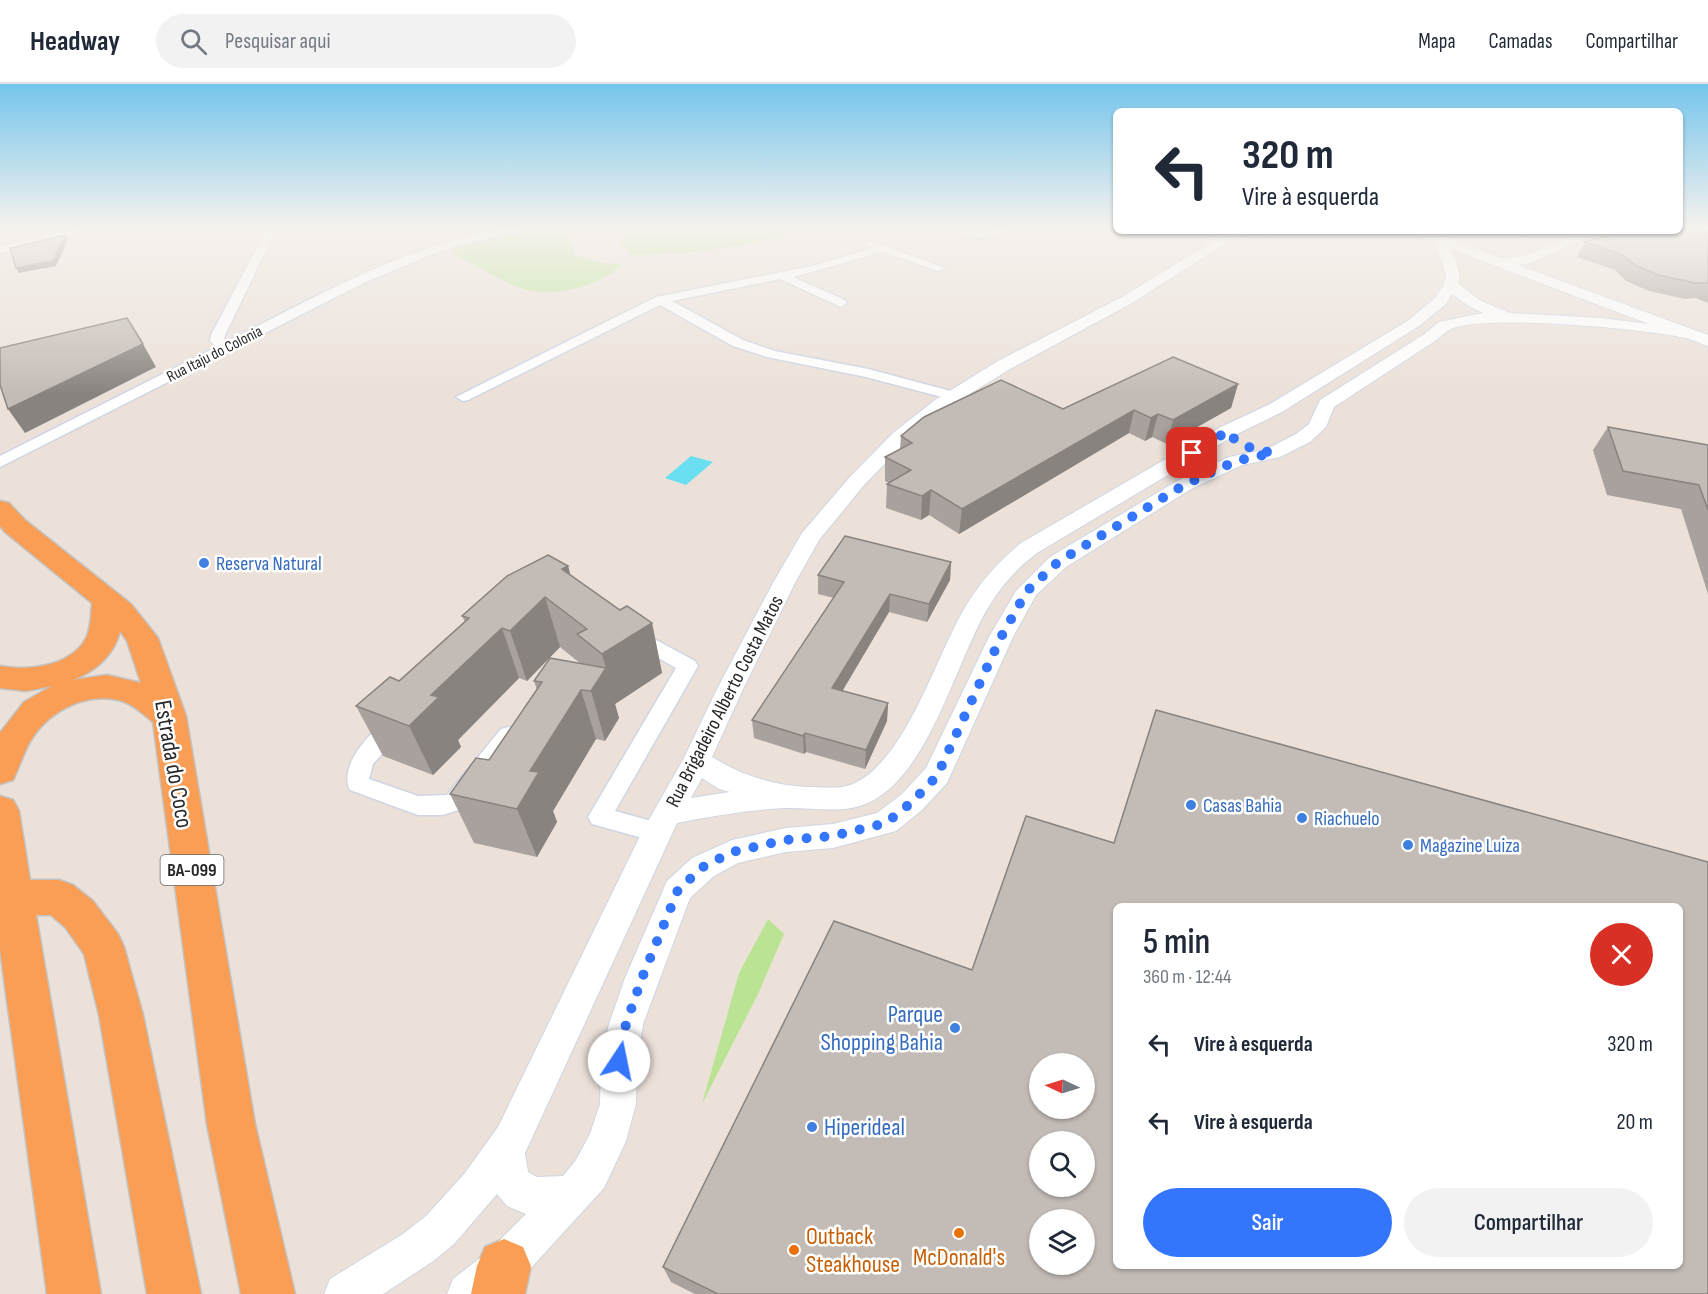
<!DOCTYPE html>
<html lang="pt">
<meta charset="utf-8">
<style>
body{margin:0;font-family:"Sofia Sans Condensed",sans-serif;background:#f2f2f3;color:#1f2937;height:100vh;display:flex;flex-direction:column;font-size:22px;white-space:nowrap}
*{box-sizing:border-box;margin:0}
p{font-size:20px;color:#747a83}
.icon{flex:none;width:33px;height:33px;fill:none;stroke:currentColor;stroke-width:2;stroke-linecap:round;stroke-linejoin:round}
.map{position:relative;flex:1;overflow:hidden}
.sheet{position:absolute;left:1113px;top:819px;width:570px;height:366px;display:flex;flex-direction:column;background:#fff;border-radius:9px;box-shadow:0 2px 4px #0004}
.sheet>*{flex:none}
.top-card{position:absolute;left:1113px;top:24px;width:570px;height:126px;border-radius:9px;box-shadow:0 2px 4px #0004;background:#fff;color:#1f2937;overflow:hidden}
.needle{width:39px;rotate:274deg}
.buttons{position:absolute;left:1029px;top:969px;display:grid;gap:12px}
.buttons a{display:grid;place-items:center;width:66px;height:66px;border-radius:50%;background:#fff;box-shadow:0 2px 4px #0004;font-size:30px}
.pin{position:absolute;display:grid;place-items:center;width:51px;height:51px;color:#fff;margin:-26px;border-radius:12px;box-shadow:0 3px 9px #0006}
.me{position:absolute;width:66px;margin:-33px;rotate:11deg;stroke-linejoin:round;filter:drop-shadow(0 0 4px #0008)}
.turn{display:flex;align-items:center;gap:21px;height:126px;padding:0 30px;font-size:27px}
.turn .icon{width:78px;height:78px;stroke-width:2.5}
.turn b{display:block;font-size:42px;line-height:51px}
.round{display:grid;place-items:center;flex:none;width:63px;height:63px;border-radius:32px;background:#f2f2f3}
.headline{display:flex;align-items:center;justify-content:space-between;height:102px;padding:0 30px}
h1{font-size:36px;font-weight:600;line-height:45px}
.primary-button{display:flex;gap:12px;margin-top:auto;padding:12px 30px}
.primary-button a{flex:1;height:69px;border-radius:36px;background:#3475fe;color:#fff;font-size:24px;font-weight:600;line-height:69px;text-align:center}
.primary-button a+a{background:#f2f2f3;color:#1f2937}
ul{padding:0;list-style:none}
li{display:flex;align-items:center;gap:18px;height:78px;padding:0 30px}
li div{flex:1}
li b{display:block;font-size:22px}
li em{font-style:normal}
header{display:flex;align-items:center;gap:36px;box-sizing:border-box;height:84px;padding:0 30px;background:#fff;border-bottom:2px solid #e0e1e3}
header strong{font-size:28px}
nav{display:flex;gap:33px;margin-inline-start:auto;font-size:21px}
.search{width:420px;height:54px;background:#f2f2f3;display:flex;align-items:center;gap:15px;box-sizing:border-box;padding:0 21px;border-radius:33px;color:#747a83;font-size:22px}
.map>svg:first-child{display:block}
.green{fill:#bae494}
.water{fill:#69dff1}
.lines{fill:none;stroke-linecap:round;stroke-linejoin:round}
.minor-casing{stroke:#cfd5e2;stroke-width:3}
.tertiary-casing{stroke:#cfd5e2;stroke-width:2}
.trunk-casing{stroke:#c3c3c3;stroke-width:3}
.minor{fill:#fff;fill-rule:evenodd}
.tertiary{fill:#fff;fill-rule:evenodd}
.trunk{fill:#f99e54;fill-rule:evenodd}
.wall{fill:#a8a19d}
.shaded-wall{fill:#88837f}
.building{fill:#c3bbb6;stroke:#88837f;stroke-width:1.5;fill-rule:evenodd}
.route{stroke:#3475fe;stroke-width:10;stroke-dasharray:0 18}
.shop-dot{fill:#3f7fe0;stroke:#fff;stroke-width:2}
.food-dot{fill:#e8710a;stroke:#fff;stroke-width:2}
.labels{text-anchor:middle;stroke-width:5;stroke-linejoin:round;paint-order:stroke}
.far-street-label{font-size:16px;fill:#282828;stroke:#fff}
.shield{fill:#fff;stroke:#686868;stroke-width:1.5}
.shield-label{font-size:18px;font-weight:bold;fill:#282828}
.shop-label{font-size:20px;fill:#366cbe;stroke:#fff;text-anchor:start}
.street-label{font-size:20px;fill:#282828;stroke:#fff}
.near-street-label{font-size:24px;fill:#282828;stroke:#fff}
.near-shop-label{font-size:24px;fill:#366cbe;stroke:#fff;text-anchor:end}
.near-food-label{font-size:24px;fill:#c56008;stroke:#fff;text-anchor:start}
</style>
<header>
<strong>Headway</strong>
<div class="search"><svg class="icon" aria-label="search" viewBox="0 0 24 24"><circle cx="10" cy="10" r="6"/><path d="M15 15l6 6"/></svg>Pesquisar aqui</div>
<nav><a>Mapa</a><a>Camadas</a><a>Compartilhar</a></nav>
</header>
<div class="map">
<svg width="1708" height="1210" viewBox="0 0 1708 1210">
<rect width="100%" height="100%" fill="#ebe1d9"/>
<path class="green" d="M628 142H813L811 145C752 162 692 171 631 171L621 159 623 146Z
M564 143 575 171 601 179 622 180C601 202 561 211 532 207 511 204 472 179 452 169 470 151 537 147 564 143Z
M768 835 784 850 758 910 702 1020 739 889Z"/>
<path class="water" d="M691 372 713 378 686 401 665 394Z"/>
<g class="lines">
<defs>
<path id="minor" d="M86 142H102L0 169V163Z
M268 142H278L225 251 224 256 226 258C306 218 386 172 473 151 495 145 517 140 540 142L535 145 467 159 433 170 366 198 0 383V372L216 263 210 257 211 251Z
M948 142C961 141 972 150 982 148 994 147 1003 141 1016 142 997 157 966 159 948 142Z
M871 157 945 184 939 187 935 186 883 168 793 193 845 216 847 219 841 223 780 195 672 217 743 256 775 267 868 285 958 309 960 312 958 315 953 316 866 293 767 273 733 262 660 221 468 316 463 317 456 313 656 213 812 182 873 164 866 160Z
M632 543 695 577 698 582 615 727 666 741 669 748 666 755 657 758 592 740 588 733 676 584 625 555 622 550 625 545Z
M397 633 405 635 408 641 373 680 369 695 418 712 447 711 501 645 509 643 517 645 520 651 463 725 455 727 443 731H418L350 706C337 682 374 640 397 633Z"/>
<path id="tertiary" d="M1230 147H1245L1132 219 1010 285 947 324 907 357 864 401 819 456 795 499 743 605 712 673C741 691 772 701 806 703 821 703 842 706 855 699 908 673 937 568 967 520 982 496 999 477 1021 459L1221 343 1270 320 1409 236 1435 214 1444 200 1446 190 1435 159 1410 147H1428L1501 174 1524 172 1584 147H1601L1531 179 1518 181 1708 251V262C1701 260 1694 256 1686 254 1649 245 1478 229 1449 246 1444 249 1439 254 1435 257L1334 323 1326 343 1310 358 1280 373 1242 381 1191 405 1066 483 1036 511 1013 553 947 699 922 726 896 747 833 764 786 768 738 779 714 792 690 814 643 940 637 977 636 1020 626 1057 604 1104 519 1197 502 1210H447L453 1195 489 1167 526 1130 507 1122 497 1110 454 1160 432 1178 383 1210H324L330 1195 403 1150 426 1132 465 1089 498 1043 642 748 684 674 717 605 773 499 802 449 850 393 893 349 935 316 998 277 1122 213ZM1451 165 1649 240 1601 234 1510 229 1479 216 1458 199 1460 190ZM1452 210 1469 222 1483 229 1439 238 1423 251 1320 316 1309 340 1296 350 1267 365 1229 373 1177 397 1050 473 1016 507 989 553 926 684 902 710 877 729 833 740 786 744 732 756 692 774 667 797 625 894 609 940 601 977 600 1020 590 1050 576 1076 563 1092 537 1093 528 1088 525 1069 677 739C712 732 749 726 785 724 813 723 844 731 870 718 930 689 956 576 989 522 1002 501 1017 484 1037 469L1235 351 1282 328 1419 242 1446 220ZM702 694 719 705 730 708 691 714Z"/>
<path id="trunk" d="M0 417 9 419 25 436 131 520 158 554 186 632 255 1040 295 1210H241L207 1040 153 638C143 630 134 621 122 617 88 607 51 626 33 653 24 666 20 682 13 696L0 700V649L24 618 52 602 26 607 0 604V582C27 587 69 583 85 556 91 546 91 531 92 519L5 448 0 442ZM120 547 127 557 141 599 107 591 73 596C96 587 114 571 120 547Z
M0 712 13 716 19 727 30 796H59L73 801 93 817 118 850 124 863 143 931 201 1210H147L99 931 84 870 65 843 51 831H36L101 1210H47L0 865Z
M504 1155 523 1163 531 1182 525 1210H471L477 1182 485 1163Z"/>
</defs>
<use href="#minor" class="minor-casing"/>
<use href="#tertiary" class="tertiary-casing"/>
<use href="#trunk" class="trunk-casing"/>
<use href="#minor" class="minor"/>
<use href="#tertiary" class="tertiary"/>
<use href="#trunk" class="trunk"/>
</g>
<path class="wall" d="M1708 142V219L1696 214 1685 215 1649 207 1626 197 1615 186 1577 173 1585 158Z
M1238 300 1231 324 1167 360 1152 353 1145 357 1129 349 959 450 929 431 921 436 886 424 887 400 889 399 885 397V373L900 365 901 352 1063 325Z
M1608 343 1708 361V510L1681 425 1607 411 1593 366Z
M951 478 950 496 927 538 889 528 842 607 888 619 887 637 865 685 806 668 804 670 754 654 752 636 834 514 818 510V491Z
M568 482 570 491 620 526 652 539 662 589 615 620 619 634 605 657 596 655 553 727 557 738 537 773 474 759 450 710 489 676 537 606 534 597 581 580 560 563 527 597 519 594 458 656 461 663 433 691 383 672 356 622 399 597 465 538 462 532Z
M1114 759 1708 1210H695L671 1198 663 1183 972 886Z"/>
<path class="shaded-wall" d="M65 151 68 156 56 182 19 189 16 184Z
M143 260 156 283 25 349 8 325Z
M1238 300 1231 324 1167 360 1173 336Z
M1134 326 1129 349 959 450 962 425Z
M1158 330 1152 353 1145 357 1151 334Z
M931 406 929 431 921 436 922 412Z
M951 478 950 496 927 538 929 520Z
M568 482 581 531 562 485Z
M890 510 889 528 833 623 832 604Z
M545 513 560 563 527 597 510 547Z
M652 539 662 589 615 620 619 634 605 657 591 607 606 584 602 570Z
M502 544 519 594 458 656 461 663 433 691 409 642 431 611Z
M581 606 596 655 553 727 557 738 537 773 517 725 530 687Z
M888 619 887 637 865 685 866 666Z
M805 649 806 668 804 670 803 652Z"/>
<path class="building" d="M1680 142H1708V199H1695L1658 191 1635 181 1623 171 1585 158 1622 147H1680Z
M65 151 53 177 16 184 10 164Z
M127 234 143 260 8 325 0 301V264Z
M1173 273 1238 300 1173 336 1158 330 1151 334 1134 326 962 425 931 406 922 412 887 400 911 386 885 373 912 359 901 352 924 333 1001 296 1063 325Z
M1608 343 1708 361V426L1699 401 1623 387Z
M845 452 951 478 929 520 890 510 832 604 888 619 866 666 805 649 803 652 752 636 844 498 818 491Z
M548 471 568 482 562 485 620 526 627 522 652 539 602 570 577 550 587 545 545 513 510 547 502 544 431 611 439 613 409 642 356 622 390 593 399 597 469 534 462 532 507 492Z
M550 574 606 584 591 607 581 606 530 687 539 688 517 725 450 710 476 674 489 676 542 598 534 597Z
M1156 626 1708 778V1210H718L663 1183 834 837 972 886 1026 732 1114 759ZM1116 822H1680V1182H1116ZM1040 980H1084V1024H1040ZM1040 1058H1084V1102H1040ZM1040 1136H1084V1180H1040Z"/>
<linearGradient id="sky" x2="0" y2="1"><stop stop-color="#75c5ec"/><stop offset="0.46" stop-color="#f6f2ee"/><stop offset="1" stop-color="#f6f2ee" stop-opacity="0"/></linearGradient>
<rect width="1708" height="311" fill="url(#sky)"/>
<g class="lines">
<path class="route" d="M619 977 626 940 642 894 678 806 703 783 732 768 786 756 833 752 886 739 912 718 937 692 1001 553 1027 507 1058 478 1184 401 1236 377 1273 369C1257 366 1236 362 1228 347L1192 369"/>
</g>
<g class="shop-dot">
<circle cx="204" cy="479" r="6"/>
<circle cx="1191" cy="721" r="6"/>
<circle cx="1302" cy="734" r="6"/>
<circle cx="1408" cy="761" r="6"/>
<circle cx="955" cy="944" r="6"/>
<circle cx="812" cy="1043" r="6"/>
</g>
<g class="food-dot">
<circle cx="959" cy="1149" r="6"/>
<circle cx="794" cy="1166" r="6"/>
</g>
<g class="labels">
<g class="far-street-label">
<text transform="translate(214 269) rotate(-27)" y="6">Rua Itaju do Colonia</text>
</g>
<rect class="shield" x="160.5" y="771" width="63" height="30" rx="4.5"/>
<g class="shield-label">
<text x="192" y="792">BA-099</text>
</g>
<g class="shop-label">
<text x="216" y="486">Reserva Natural</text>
<text x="1203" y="728">Casas Bahia</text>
<text x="1314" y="741">Riachuelo</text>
<text x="1420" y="768">Magazine Luiza</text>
</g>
<g class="street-label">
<text transform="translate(724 617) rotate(-63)" y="7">Rua Brigadeiro Alberto Costa Matos</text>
</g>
<g class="near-street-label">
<text transform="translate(174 680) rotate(80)" y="8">Estrada do Coco</text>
</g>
<g class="near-shop-label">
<text x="943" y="938">Parque<tspan x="943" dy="28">Shopping Bahia</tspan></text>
<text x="824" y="1051" text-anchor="start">Hiperideal</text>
</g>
<g class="near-food-label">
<text x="806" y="1160">Outback<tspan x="806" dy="28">Steakhouse</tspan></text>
<text x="959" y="1181" text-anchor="middle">McDonald's</text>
</g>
</g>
</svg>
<div class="buttons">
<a><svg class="needle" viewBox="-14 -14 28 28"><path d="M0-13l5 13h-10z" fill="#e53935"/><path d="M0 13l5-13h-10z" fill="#747a83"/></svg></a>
<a><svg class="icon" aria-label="search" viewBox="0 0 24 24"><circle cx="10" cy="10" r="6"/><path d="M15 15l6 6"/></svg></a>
<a><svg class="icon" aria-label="layers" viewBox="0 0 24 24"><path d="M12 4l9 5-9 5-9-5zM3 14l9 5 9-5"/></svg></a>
</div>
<div class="pin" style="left:1192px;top:369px;background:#d93025"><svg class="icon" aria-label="arrive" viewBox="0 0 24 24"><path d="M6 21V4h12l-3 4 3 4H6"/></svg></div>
<svg class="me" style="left:619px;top:977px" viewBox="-20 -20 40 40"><circle r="19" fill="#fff"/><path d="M0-13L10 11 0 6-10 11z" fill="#3475fe"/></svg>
<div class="top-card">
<div class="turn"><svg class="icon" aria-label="left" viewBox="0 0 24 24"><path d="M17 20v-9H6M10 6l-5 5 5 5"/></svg><div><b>320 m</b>Vire à esquerda</div></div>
</div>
<section class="sheet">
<div class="headline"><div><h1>5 min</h1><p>360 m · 12:44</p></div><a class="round" style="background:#d93025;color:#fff"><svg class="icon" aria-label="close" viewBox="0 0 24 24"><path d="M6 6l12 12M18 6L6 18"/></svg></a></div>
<ul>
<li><svg class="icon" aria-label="left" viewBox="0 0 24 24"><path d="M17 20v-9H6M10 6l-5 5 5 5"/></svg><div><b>Vire à esquerda</b></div><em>320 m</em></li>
<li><svg class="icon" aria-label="left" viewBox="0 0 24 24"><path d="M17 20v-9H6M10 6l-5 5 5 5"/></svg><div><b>Vire à esquerda</b></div><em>20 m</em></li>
</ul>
<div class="primary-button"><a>Sair</a><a>Compartilhar</a></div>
</section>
</div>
